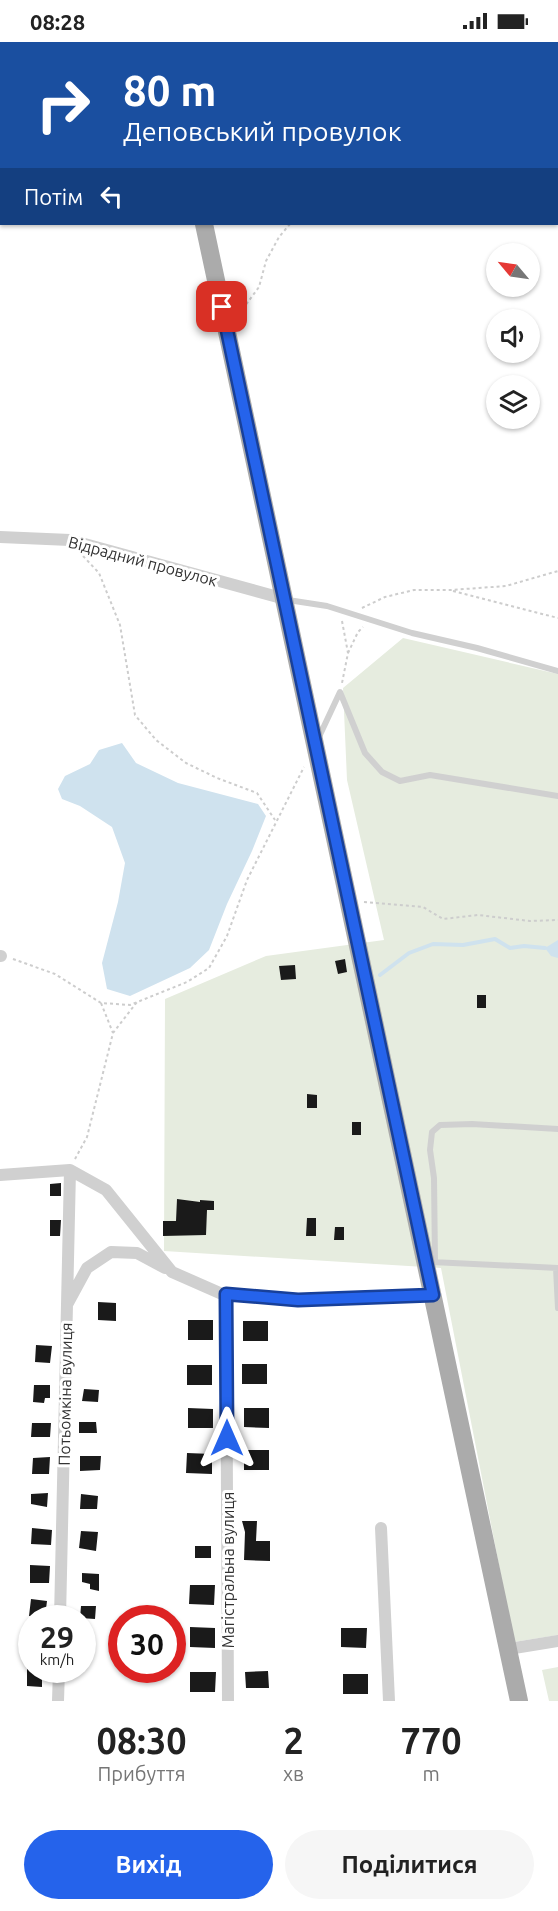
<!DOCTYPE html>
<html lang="uk">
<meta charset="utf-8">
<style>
body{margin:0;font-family:Ubuntu,sans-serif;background:#f6f6f6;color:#222;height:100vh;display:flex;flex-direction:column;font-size:22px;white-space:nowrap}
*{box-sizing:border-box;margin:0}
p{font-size:20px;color:#767676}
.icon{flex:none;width:33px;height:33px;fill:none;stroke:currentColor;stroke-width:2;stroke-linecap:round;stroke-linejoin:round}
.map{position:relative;height:1659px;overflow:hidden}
.panel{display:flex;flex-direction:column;background:#fff;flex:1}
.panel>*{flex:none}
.hud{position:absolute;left:0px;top:0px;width:558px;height:183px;box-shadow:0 2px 4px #0004;background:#1a4fa0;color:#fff;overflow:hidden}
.needle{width:39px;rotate:299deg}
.tools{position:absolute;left:486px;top:201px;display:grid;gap:12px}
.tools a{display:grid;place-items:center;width:54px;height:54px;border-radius:50%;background:#fff;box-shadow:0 2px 4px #0004;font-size:30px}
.speed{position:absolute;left:18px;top:1563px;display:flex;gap:12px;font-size:30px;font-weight:700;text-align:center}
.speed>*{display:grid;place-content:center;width:78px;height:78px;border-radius:50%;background:#fff;box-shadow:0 2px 4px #0004;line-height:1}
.speed small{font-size:15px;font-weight:400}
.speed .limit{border:9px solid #d22;background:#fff;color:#111}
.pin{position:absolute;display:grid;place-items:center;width:51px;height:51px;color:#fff;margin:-26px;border-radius:12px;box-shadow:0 3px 9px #0006}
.me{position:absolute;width:66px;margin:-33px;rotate:0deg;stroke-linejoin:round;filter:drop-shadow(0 0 4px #0008)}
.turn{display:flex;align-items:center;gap:21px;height:126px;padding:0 24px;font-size:27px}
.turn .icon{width:78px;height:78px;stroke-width:2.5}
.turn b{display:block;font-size:42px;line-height:51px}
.then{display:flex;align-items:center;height:57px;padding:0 24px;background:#0003;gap:12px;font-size:22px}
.eta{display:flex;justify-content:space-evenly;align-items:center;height:102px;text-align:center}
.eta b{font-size:36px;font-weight:700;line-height:42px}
.button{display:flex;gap:12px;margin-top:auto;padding:12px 24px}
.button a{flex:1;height:69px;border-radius:36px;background:#2563eb;color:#fff;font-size:24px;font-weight:700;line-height:69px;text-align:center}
.button a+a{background:#f6f6f6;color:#222}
.status{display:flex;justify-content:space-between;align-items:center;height:42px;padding:0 30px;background:#fff;direction:ltr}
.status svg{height:16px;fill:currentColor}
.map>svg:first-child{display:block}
.green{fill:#e6ecdf}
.water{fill:#cfe2ee}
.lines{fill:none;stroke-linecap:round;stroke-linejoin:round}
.stream{stroke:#cfe2ee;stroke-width:4}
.building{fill:#1a1a1a}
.path{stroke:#cdcdcd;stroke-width:2;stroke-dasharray:3 3;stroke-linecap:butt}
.service{stroke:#d0d0d0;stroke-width:6}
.minor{stroke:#d0d0d0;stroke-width:12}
.primary{stroke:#ababab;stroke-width:18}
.route-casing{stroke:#184099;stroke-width:15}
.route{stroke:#2563eb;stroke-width:10}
.labels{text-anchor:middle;stroke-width:6;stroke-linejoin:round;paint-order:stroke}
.street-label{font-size:16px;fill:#333;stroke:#fff}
</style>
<div class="status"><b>08:28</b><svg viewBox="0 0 49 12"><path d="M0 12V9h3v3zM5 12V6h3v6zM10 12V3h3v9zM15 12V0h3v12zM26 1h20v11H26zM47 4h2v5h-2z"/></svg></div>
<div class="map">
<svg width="558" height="1659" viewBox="0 0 558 1659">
<rect width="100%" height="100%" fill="#fff"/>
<path class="green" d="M187 0H310L187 2Z
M377 0H558V58L556 2Z
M403 596 558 632V1593L514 1600 441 1226 164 1209 165 957 266 914 384 898 347 738 343 646Z
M558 1625V1659H549L542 1628Z"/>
<path class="water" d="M122 701 136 721 178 741 258 762 266 774 252 809 227 862 209 908 190 926 130 954 107 947 102 921 118 860 125 821 112 785 80 764 62 757 58 747 65 734 90 722 99 708Z
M558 898V916L551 914 545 906Z"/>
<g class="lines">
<path class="stream" d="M380 933 409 911 433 902 463 903 495 897 510 906 524 904 545 906"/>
</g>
<path class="building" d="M345 917 347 930 338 932 335 919Z
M295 923 296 937 281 938 279 924Z
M477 953H486V966H477Z
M307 1052 317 1053V1066H307Z
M352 1080H361V1093H352Z
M61 1141V1154H50V1142Z
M177 1157 200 1160V1158L214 1159V1168H207L206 1193 163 1194V1179H176Z
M307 1176H316V1194H306Z
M50 1178H61L60 1194H50Z
M335 1185H344V1198H334Z
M98 1260 116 1261V1279L98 1278Z
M188 1278H213V1298H188Z
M243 1279H268V1299H243Z
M36 1303 52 1304 50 1321 35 1320Z
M242 1322H267V1342H242Z
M187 1323H212V1343H187Z
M34 1343H50V1356H45L44 1361 33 1360Z
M84 1347 99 1348 98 1360 82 1359Z
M188 1366 213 1367V1386H188Z
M244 1366H269V1386L244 1385Z
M79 1380H96L97 1391H79Z
M32 1381H51L50 1395H31Z
M244 1408H269V1428H244Z
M187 1411 212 1412V1432L186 1431Z
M80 1414H101L100 1428 80 1429Z
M50 1415 49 1432H32L33 1416Z
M48 1451 47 1465 31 1462V1452Z
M81 1452 98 1454 97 1467H80Z
M242 1479H257L256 1499H270V1519L244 1518 245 1490Z
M32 1486 52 1488 51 1503 31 1502Z
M81 1489 98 1490 96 1509 79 1506Z
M195 1504H211V1516H195Z
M30 1523 50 1524 49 1541H30Z
M82 1531 99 1532V1549L90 1547V1542L82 1540Z
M190 1543H215L214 1563 189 1562Z
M31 1557 47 1559 45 1575 29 1574Z
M81 1564H96L95 1577 80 1576Z
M190 1585 215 1586V1606L190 1605Z
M341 1586H367L366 1606 341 1605Z
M82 1597 93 1598 91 1611H82Z
M27 1627 42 1628V1645L27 1644Z
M268 1629 269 1646H246L245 1630Z
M190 1630H216L215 1650H190Z
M343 1632H368V1652H343Z"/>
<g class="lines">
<path class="path" d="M359 2 360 0
M556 90H558
M0 102H2
M239 272 259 245 266 219 279 195 290 182
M83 514 99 531 120 583 135 673 156 698 186 721 217 736 257 751 275 778
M453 549 558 576
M362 566 385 555 414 548H451L506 544 558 529
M342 579 348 611 342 641
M348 611 358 590 363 585
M364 860 423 865 443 877 478 873 530 879 558 878
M13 917 55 932 101 961 130 963 187 940 209 926 227 894 247 838 304 725
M101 961 113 991
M75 1117 87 1095 113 991 137 960"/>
<path class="service" d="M288 558 327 564 412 591 477 606 558 629
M318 697 340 650 365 711 382 730 400 739 430 733 558 754
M432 1220 558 1226
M435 1220 434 1136 430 1108 432 1090 440 1083 472 1082 558 1087
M556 1226 558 1266"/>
<path class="minor" d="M0 495 70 498 285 557
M0 914H1
M0 1133 70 1128 106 1148 172 1230 222 1252 298 1258 433 1253
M226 1252 228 1659
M68 1261 87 1226 111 1210 137 1211 165 1226
M381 1486 389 1659
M60 1576 70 1128
M508 1607 558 1599
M58 1659 59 1628"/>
<path class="primary" d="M165 0 166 2
M204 182 519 1659"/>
</g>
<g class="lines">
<defs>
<path id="route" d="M222 265 433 1253 298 1258 226 1252 227 1396"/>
</defs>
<use href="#route" class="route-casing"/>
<use href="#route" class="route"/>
</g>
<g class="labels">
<g class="street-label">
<text transform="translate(143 519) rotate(15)" y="6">Відрадний провулок</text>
<text transform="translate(65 1352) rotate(-89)" y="6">Потьомкіна вулиця</text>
<text transform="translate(228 1528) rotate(-90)" y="6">Магістральна вулиця</text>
</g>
</g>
</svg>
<div class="tools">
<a><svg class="needle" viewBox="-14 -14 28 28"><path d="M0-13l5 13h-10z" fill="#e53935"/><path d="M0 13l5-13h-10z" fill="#767676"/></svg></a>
<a><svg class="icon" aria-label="sound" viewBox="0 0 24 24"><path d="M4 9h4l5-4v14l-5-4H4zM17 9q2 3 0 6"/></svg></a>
<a><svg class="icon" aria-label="layers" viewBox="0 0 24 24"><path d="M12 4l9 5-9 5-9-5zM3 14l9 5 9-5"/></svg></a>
</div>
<div class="speed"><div>29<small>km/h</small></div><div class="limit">30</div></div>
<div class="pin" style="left:222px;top:265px;background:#d93025"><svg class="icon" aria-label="arrive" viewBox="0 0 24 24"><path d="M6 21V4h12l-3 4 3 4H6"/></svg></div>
<svg class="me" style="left:227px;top:1396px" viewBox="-20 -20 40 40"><path d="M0-17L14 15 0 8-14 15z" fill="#2563eb" stroke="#fff" stroke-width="4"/></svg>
<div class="hud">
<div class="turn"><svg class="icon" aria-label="right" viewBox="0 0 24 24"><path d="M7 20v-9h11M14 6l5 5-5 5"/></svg><div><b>80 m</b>Деповський провулок</div></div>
<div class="then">Потім<svg class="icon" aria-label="left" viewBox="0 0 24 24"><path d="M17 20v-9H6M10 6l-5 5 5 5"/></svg></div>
</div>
</div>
<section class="panel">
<div class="eta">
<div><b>08:30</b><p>Прибуття</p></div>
<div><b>2</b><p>хв</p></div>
<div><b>770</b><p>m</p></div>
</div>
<div class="button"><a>Вихід</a><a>Поділитися</a></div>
</section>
